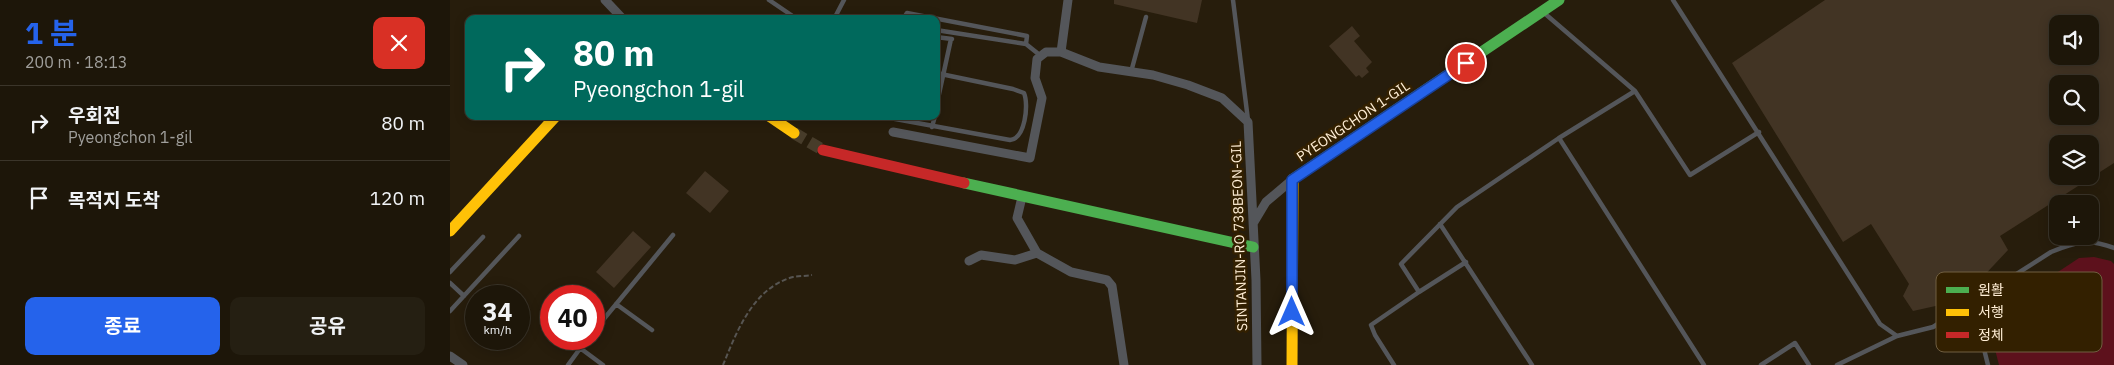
<!DOCTYPE html>
<html lang="ko">
<meta charset="utf-8">
<style>
body{margin:0;font-family:"IBM Plex Sans","Noto Sans KR",sans-serif;background:#251f12;color:#f1f3f6;height:100vh;display:flex;flex-direction:column;font-size:19px;white-space:nowrap}
*{box-sizing:border-box;margin:0}
p{font-size:16px;color:#a09f9c}
.icon{flex:none;width:28px;height:28px;fill:none;stroke:currentColor;stroke-width:2;stroke-linecap:round;stroke-linejoin:round}
.map{position:relative;flex:1;overflow:hidden}
.side{display:flex;flex-direction:column;background:#1d1609;width:450px}
.side>*{flex:none}
.hud{position:absolute;left:15px;top:15px;width:475px;height:105px;border-radius:10px;box-shadow:0 2px 12px #0003,0 0 0 1px #3b352a;background:#00695c;color:#fff;overflow:hidden}
.tools{position:absolute;left:1599px;top:15px;display:grid;gap:10px}
.tools a{display:grid;place-items:center;width:50px;height:50px;border-radius:10px;background:#1d1609;box-shadow:0 2px 12px #0003,0 0 0 1px #3b352a;font-size:25px}
.speed{position:absolute;left:15px;top:285px;display:flex;gap:10px;font-size:25px;font-weight:700;text-align:center}
.speed>*{display:grid;place-content:center;width:65px;height:65px;border-radius:50%;background:#1d1609;box-shadow:0 2px 12px #0003,0 0 0 1px #3b352a;line-height:1}
.speed small{font-size:12px;font-weight:400}
.speed .limit{border:8px solid #d22;background:#fff;color:#111}
.pin{position:absolute;display:grid;place-items:center;width:42px;height:42px;color:#fff;margin:-21px;border:2px solid #fff;border-radius:50%;box-shadow:0 1px 5px #0007}
.me{position:absolute;width:55px;margin:-28px;rotate:0deg;stroke-linejoin:round;filter:drop-shadow(0 0 4px #0008)}
.turn{display:flex;align-items:center;gap:18px;height:105px;padding:0 25px;font-size:22px}
.turn .icon{width:65px;height:65px;stroke-width:2.5}
.turn b{display:block;font-size:35px;line-height:42px}
.round{display:grid;place-items:center;flex:none;width:52px;height:52px;border-radius:10px;background:#251f12}
.head{display:flex;align-items:center;justify-content:space-between;height:85px;padding:0 25px}
h1{font-size:30px;font-weight:700;line-height:38px;color:#2563eb}
.button{display:flex;gap:10px;margin-top:auto;padding:10px 25px}
.button a{flex:1;height:58px;border-radius:10px;background:#2563eb;color:#fff;font-size:20px;font-weight:700;line-height:58px;text-align:center}
.button a+a{background:#251f12;color:#f1f3f6}
ul{padding:0;list-style:none}
li{display:flex;align-items:center;gap:15px;height:75px;padding:0 25px;border-top:1px solid #3b352a}
li div{flex:1}
li b{display:block;font-size:19px}
li em{font-style:normal}
main{display:flex;flex:1;min-height:0}
.map>svg:first-child{display:block}
.green{fill:#5d111c}
.building{fill:#423424;fill-rule:evenodd}
.lines{fill:none;stroke-linecap:round;stroke-linejoin:round}
.secondary-tunnel{stroke:#473c2a;stroke-width:12;stroke-dasharray:12 6;stroke-linecap:butt}
.path{stroke:#575552;stroke-width:2;stroke-dasharray:5 2.5;stroke-linecap:butt}
.lane{stroke:#54565a;stroke-width:4.5}
.street{stroke:#54565a;stroke-width:9}
.fast{stroke:#4caf50;stroke-width:11}
.slow{stroke:#ffc107;stroke-width:11}
.jam{stroke:#c62828;stroke-width:11}
.route-casing{stroke:#184099;stroke-width:12}
.route{stroke:#2563eb;stroke-width:9}
.labels{text-anchor:middle;stroke-width:5;stroke-linejoin:round;paint-order:stroke}
.street-label{font-size:14px;fill:#ffeed5;stroke:#332000}
.key{fill:#332000;stroke:#705e40;stroke-width:1}
.key-label{font-size:14px;fill:#ffeed5}
</style>
<main>
<section class="side">
<div class="head"><div><h1>1 분</h1><p>200 m · 18:13</p></div><a class="round" style="background:#d93025;color:#fff"><svg class="icon" aria-label="close" viewBox="0 0 24 24"><path d="M6 6l12 12M18 6L6 18"/></svg></a></div>
<ul>
<li><svg class="icon" aria-label="right" viewBox="0 0 24 24"><path d="M7 20v-9h11M14 6l5 5-5 5"/></svg><div><b>우회전</b><p>Pyeongchon 1-gil</p></div><em>80 m</em></li>
<li><svg class="icon" aria-label="arrive" viewBox="0 0 24 24"><path d="M6 21V4h12l-3 4 3 4H6"/></svg><div><b>목적지 도착</b></div><em>120 m</em></li>
</ul>
<div class="button"><a>종료</a><a>공유</a></div>
</section>
<div class="map">
<svg width="1664" height="365" viewBox="0 0 1664 365">
<rect width="100%" height="100%" fill="#271d0c"/>
<path class="green" d="M1644 257 1661 261 1664 264V365H1549L1540 330 1551 310 1629 258Z"/>
<path class="building" d="M664 0H752L747 23 664 4Z
M1375 0H1664V163L1550 236 1558 250 1528 282 1490 305 1463 311 1453 296 1459 284 1421 224 1393 242 1282 63ZM1608 24H1640V56H1608ZM1608 84H1640V116H1608ZM1608 144H1640V176H1608Z
M902 26 910 36 904 41 922 62 916 68 919 72 912 78 909 75 906 77 879 46Z
M255 171 279 191 260 213 236 193Z
M183 231 201 247 164 288 146 272Z"/>
<g class="lines">
<path class="secondary-tunnel" d="M344 133 373 150"/>
<path class="path" d="M273 365C287 331 303 288 343 277 349 276 356 276 362 275"/>
<path class="lane" d="M319 0 347 19
M783 0 798 120
M1223 0 1430 324 1447 336
M1093 12 1185 91
M384 19 394 0
M453 19 457 13 577 36 576 44
M486 30 576 44 591 56
M486 37 502 39
M681 72 696 17
M486 108 501 39
M429 116 560 140C575 139 579 105 574 93L563 89 486 73
M482 127 485 116
M1109 138 1254 365
M990 224 1082 365
M0 272 33 237
M0 283 14 296
M969 292 1016 262
M166 304 202 330
M0 311 69 236
M1494 321C1510 321 1518 324 1531 335
M144 331 223 235
M130 348 153 365
M118 365 137 339
M944 365 925 335 921 325 969 292 951 264 1007 207 1109 138 1185 91 1240 175 1309 132
M1311 365 1345 343 1359 365
M1387 365 1447 336 1483 327 1601 252C1625 242 1639 238 1664 248
M1538 365C1531 339 1526 317 1539 291"/>
<path class="street" d="M155 0 173 19
M618 0 611 52 649 67 703 75 738 85 772 98 798 122 806 280 807 365
M443 132 580 158 592 98 585 78 587 59 596 52H611
M572 197 567 218 587 253 621 272 657 280 662 286 674 365
M804 222 816 202 842 180
M519 261 531 255 565 260 587 253
M0 356 13 365"/>
<path class="fast" d="M843 179 1109 0
M514 183 803 247"/>
<path class="slow" d="M319 116 344 133
M0 231 106 116
M842 365 843 179"/>
<path class="jam" d="M373 150 514 183"/>
</g>
<g class="lines">
<defs>
<path id="route" d="M842 312V180L1016 63"/>
</defs>
<use href="#route" class="route-casing"/>
<use href="#route" class="route"/>
</g>
<g class="labels">
<g class="street-label">
<text transform="translate(903 121) rotate(-34)" y="5">PYEONGCHON 1-GIL</text>
<text transform="translate(789 236) rotate(-92)" y="5">SINTANJIN-RO 738BEON-GIL</text>
</g>
</g>
<rect x="1486" y="272" width="166" height="80" rx="8" class="key"/>
<rect x="1496" y="287" width="23" height="6" fill="#4caf50"/>
<rect x="1496" y="309" width="23" height="7" fill="#ffc107"/>
<rect x="1496" y="332" width="23" height="6" fill="#c62828"/>
<g class="key-label">
<text x="1528" y="295">원활</text>
<text x="1528" y="317">서행</text>
<text x="1528" y="340">정체</text>
</g>
</svg>
<div class="tools">
<a><svg class="icon" aria-label="sound" viewBox="0 0 24 24"><path d="M4 9h4l5-4v14l-5-4H4zM17 9q2 3 0 6"/></svg></a>
<a><svg class="icon" aria-label="search" viewBox="0 0 24 24"><circle cx="10" cy="10" r="6"/><path d="M15 15l6 6"/></svg></a>
<a><svg class="icon" aria-label="layers" viewBox="0 0 24 24"><path d="M12 4l9 5-9 5-9-5zM3 14l9 5 9-5"/></svg></a>
<a>+</a>
</div>
<div class="speed"><div>34<small>km/h</small></div><div class="limit">40</div></div>
<div class="pin" style="left:1016px;top:63px;background:#d93025"><svg class="icon" aria-label="arrive" viewBox="0 0 24 24"><path d="M6 21V4h12l-3 4 3 4H6"/></svg></div>
<svg class="me" style="left:842px;top:312px" viewBox="-20 -20 40 40"><path d="M0-17L14 15 0 8-14 15z" fill="#2563eb" stroke="#fff" stroke-width="4"/></svg>
<div class="hud">
<div class="turn"><svg class="icon" aria-label="right" viewBox="0 0 24 24"><path d="M7 20v-9h11M14 6l5 5-5 5"/></svg><div><b>80 m</b>Pyeongchon 1-gil</div></div>
</div>
</div>
</main>
